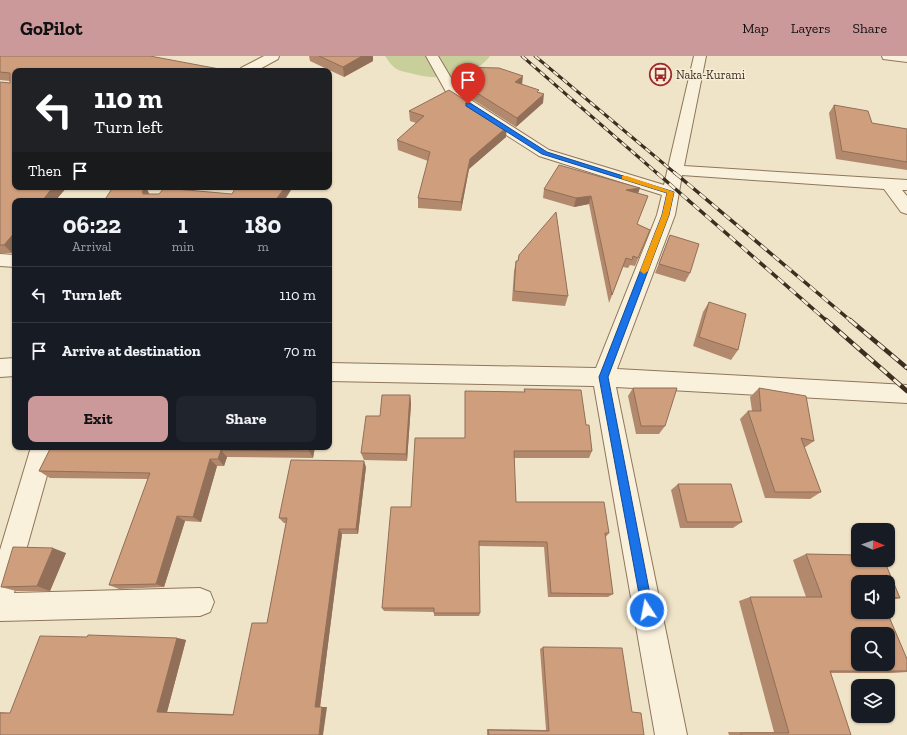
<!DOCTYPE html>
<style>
body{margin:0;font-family:"Zilla Slab",serif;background:#20242c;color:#f1f3f6;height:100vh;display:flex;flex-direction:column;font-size:15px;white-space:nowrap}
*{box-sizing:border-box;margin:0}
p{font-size:13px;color:#9ea1a6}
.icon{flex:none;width:22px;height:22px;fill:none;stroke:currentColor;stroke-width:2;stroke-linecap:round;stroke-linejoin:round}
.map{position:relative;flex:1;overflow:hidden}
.drawer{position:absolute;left:12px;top:142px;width:320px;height:252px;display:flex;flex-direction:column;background:#171b24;border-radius:8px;box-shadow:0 1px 3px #0004}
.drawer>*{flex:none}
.guide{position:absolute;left:12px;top:12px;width:320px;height:122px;border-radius:8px;box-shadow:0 1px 3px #0004;background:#202124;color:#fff;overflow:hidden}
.needle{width:26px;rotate:92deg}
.tools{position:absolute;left:851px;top:467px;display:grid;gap:8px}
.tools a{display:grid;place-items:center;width:44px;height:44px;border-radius:8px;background:#171b24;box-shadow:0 1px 3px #0004;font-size:20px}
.pin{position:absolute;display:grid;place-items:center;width:34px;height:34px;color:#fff;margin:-41px -17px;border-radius:50% 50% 50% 0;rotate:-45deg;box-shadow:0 0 4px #0007}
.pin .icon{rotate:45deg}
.me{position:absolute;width:44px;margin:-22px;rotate:349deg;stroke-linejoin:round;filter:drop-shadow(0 0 3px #0008)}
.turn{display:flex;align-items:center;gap:14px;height:84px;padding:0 16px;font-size:18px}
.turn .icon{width:52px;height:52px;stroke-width:2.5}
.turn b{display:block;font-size:28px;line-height:34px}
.then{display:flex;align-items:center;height:38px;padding:0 16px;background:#0003;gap:8px;font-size:15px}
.eta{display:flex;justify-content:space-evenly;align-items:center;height:68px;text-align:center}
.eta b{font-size:24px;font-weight:700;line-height:28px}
.action{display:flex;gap:8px;margin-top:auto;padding:8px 16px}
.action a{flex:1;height:46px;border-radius:8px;background:#cc999b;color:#111;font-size:16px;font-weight:700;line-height:46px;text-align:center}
.action a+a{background:#20242c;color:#f1f3f6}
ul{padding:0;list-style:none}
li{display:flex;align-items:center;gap:12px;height:56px;padding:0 16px;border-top:1px solid #363941}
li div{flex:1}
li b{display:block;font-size:15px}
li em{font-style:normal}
header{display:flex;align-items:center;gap:24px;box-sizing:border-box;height:56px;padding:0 20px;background:#cc999b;color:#111}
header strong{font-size:19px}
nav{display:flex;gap:22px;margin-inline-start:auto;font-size:14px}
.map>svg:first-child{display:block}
.green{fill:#c9cf9b}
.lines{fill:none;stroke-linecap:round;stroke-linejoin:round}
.minor-casing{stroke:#8d765c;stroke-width:2}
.minor{fill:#faf1dc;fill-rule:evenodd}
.rail-far2-casing{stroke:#3d2e20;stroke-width:3}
.rail-far1-casing{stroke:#3d2e20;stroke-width:3.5}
.rail-casing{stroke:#3d2e20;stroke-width:4.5}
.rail-far2{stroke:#f7eed8;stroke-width:2;stroke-dasharray:6;stroke-linecap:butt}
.rail-far1{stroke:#f7eed8;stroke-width:2.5;stroke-dasharray:8;stroke-linecap:butt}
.rail{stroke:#f7eed8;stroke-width:3;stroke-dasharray:9;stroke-linecap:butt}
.wall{fill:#b2896c;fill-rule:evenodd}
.shaded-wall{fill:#916f58}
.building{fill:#cf9f7d;stroke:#916f58;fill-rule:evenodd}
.route{fill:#1a73e8;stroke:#114b97}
.slow{fill:#f59e0b}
.labels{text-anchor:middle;stroke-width:3;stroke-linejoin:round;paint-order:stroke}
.far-poi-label{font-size:12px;fill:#3d2e20;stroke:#f7eed8;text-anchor:start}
</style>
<header>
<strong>GoPilot</strong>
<nav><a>Map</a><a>Layers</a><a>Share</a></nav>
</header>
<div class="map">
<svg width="907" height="679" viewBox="0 0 907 679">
<rect width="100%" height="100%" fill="#f0e4c8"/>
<path class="green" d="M385 0H490C473 23 436 25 410 17 405 16 399 15 395 12 391 9 388 4 385 0Z"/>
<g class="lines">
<defs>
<path id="minor" d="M264 0H279L278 3 256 15H239L241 12Z
M426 0H438L460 37 549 94 664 129 694 0H706L684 110 907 124V134H902L907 140V158L901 156 884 133 682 119 675 159 617 313 907 329V347L616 331 687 679H655L594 330 329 325V307L596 312 657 159 662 139 539 100 450 43Z
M882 0H907V6L883 3Z
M0 198 15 199V211L0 210Z
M15 302V320L0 321V303Z
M31 391H55L14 537 200 532 210 536 214 546 210 556 200 560 0 565V494Z"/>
</defs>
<use href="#minor" class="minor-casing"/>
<use href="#minor" class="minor"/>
<defs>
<path id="rail-far2" d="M522 0 658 118
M535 0 676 118"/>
<path id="rail-far1" d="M657 117 827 265
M675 117 851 265"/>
<path id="rail" d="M826 264 907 335
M850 264 907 312"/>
</defs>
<use href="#rail-far2" class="rail-far2-casing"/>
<use href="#rail-far1" class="rail-far1-casing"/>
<use href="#rail" class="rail-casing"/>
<use href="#rail-far2" class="rail-far2"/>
<use href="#rail-far1" class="rail-far1"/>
<use href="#rail" class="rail"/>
</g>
<path class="wall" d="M0 0H150L15 131H67L55 145H15V194L12 197H0V26L10 27V25L0 24Z
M309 0H373V5L344 21 310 5Z
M457 11 522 28 538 36 543 47 516 71 461 36 457 29Z
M834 49 872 67 907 73V114L836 103 829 57Z
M409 55 506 81 469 113 461 155 418 152V142L428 105 398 94 397 84 416 67 410 65Z
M640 132 638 137 637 168 650 174 635 210 630 209 628 212 623 211 609 247 589 148 574 151 543 142 544 133Z
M670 179 690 217 685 226 655 217Z
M519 199 568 240 565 250 512 245 514 215 516 205H518Z
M709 246 738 294 731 304 693 290 703 256Z
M633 332 665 370 659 378H636L628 340Z
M759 332 814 385 804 392 821 436 810 443 765 442 740 363 748 355H752L750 341Z
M524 333 586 369 592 395 589 402H514L516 446 609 477 605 482 613 538 608 541H548L544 491 479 490 480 557 479 560H434V556L384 555 382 552 411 451 464 382 524 336Z
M410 339 411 348 407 405 364 404 361 397 380 360Z
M51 391H315L313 402 227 401 224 410H217L201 466 185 465 164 531 119 533 109 529 148 423 50 422 39 415Z
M366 411 358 478H342L320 651H327L0 679V656L10 657 177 582 186 584 167 656 233 658 267 567 286 467H284L279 462Z
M678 428 742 466 733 472H680L671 434Z
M66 497 50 535H16L1 531Z
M806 498 858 499V504H884L900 542 888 545V526H858V556H887L907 603V616L893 617H830L851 679H729L728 676H774L739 545 750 541H806L793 504ZM858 578H888V608H858Z
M543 591 632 656 644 679H487V673L546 674 540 593Z"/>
<path class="shaded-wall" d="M362 0H373V5L344 21 343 11Z
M523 20 522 29 515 26Z
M544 38 543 47 516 71 517 62Z
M507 71 506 81 469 113 461 155V146L470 103Z
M53 131H67L55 145H42Z
M145 131H146L150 139 147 145 142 136Z
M285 131H293L284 145H275Z
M640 132 637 140 626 134Z
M591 140 589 148 574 151 576 142Z
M15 176V194L12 197 4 189Z
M410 339 411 348 407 405 406 398Z
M310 391H315L313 402 309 395Z
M221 394 227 401 224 410 218 403Z
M210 403 217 410 201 466 193 461Z
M364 405 366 411 358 478 356 473Z
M177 460 185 465 164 531 156 528Z
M339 473 342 478 320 651H315Z
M53 492 66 497 50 535 37 530Z
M177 582 186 584 167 656H157Z
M322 651H327L323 679H319Z"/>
<path class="building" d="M0 0H150L230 15H15V131H53L42 145H15V176L4 189H0V26L10 27V17L0 16Z
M319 0H362L343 11Z
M457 11 499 12 523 20 515 26 539 34 537 36 544 38 517 62 461 27 457 19Z
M449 34 507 71 470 103 461 146 418 142 430 96 397 84 424 60 409 55Z
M834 49 868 55 872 67 907 73V106L842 95Z
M559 109 640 132 626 134 648 140 637 168 650 174 638 202 633 200 632 204 626 202 612 239 591 140 576 142 544 133Z
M113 131H145L142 136 143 138H159L164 132 232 138 236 131H285L275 145H104Z
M556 156 568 240 514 235 516 205H518L519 199Z
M670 179 699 188 690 217 659 208Z
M709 246 746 258 738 294 699 281Z
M633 332H677L665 370H641Z
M759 332 806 340 814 385 801 382 821 436H775L748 355H761Z
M524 333 581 334 586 369H589L592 395H514L516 446H604L609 477H605L613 538 551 537 547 486 479 485 480 557H434V552H382L391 451H411L415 382H465V335L525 336Z
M382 339H410L406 398 361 397 366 360H380Z
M51 391H310L309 395 221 394 218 403H210L193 461 177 460 156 528 109 529 150 417 39 415Z
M291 404 364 405 356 473H339L315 651H322L319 679H0V657H10L40 580 87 581 88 579 177 582 157 656 233 659 252 567H267L287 462H279Z
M678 428H731L742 466H687Z
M13 491 53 492 37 530 1 531Z
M806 498 858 499V504H884L900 542 888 541V526H858V556H887L907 603V615H830L851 679H741V677H789L750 541H822ZM858 578H888V608H858Z
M543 591 622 592 632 656 641 657 644 679H489L488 674 549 675Z"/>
<path class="route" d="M466 47H470L547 96 674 136 669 159 608 321 653 554 651 559 647 560 643 559 642 554 599 321 662 159 667 137 542 98 466 50Z"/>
<path class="slow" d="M622 120H627L674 136 669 159 648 215 644 218 640 215 662 159 667 137 622 123Z"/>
<defs>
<symbol id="bus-ring" viewBox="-11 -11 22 22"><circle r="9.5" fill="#f7eed8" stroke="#9e2a2b" stroke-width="1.5"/><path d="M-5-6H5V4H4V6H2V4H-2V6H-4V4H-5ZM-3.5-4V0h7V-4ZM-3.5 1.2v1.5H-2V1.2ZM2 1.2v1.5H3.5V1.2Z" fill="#9e2a2b"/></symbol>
</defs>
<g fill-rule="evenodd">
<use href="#bus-ring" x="648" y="6" width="25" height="25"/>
</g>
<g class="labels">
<g class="far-poi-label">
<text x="676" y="23">Naka-Kurami</text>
</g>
</g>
</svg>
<div class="tools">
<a><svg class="needle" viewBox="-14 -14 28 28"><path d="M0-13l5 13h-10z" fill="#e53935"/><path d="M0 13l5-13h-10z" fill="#9ea1a6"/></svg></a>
<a><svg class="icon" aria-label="sound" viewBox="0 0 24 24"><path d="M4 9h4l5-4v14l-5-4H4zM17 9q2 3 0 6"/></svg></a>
<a><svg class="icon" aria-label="search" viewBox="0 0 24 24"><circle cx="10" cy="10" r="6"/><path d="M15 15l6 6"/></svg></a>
<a><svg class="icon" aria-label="layers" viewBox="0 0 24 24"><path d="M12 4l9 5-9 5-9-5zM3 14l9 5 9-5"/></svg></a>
</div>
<div class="pin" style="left:468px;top:48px;background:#d93025"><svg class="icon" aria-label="arrive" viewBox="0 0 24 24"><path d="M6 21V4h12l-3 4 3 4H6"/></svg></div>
<svg class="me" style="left:647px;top:554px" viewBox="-20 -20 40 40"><circle r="17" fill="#1a73e8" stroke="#fff" stroke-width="3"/><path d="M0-11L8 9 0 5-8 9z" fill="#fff"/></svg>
<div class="guide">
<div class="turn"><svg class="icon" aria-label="left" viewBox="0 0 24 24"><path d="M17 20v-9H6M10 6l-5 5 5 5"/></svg><div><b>110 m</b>Turn left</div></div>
<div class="then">Then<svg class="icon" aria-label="arrive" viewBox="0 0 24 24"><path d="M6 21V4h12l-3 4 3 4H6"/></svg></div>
</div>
<section class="drawer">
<div class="eta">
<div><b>06:22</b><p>Arrival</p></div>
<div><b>1</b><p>min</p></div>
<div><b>180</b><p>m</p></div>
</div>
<ul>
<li><svg class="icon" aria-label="left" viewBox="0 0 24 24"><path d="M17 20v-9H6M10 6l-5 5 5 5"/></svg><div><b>Turn left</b></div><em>110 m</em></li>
<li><svg class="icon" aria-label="arrive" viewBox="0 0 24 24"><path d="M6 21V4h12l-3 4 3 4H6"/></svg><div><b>Arrive at destination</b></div><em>70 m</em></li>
</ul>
<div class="action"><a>Exit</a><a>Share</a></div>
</section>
</div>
